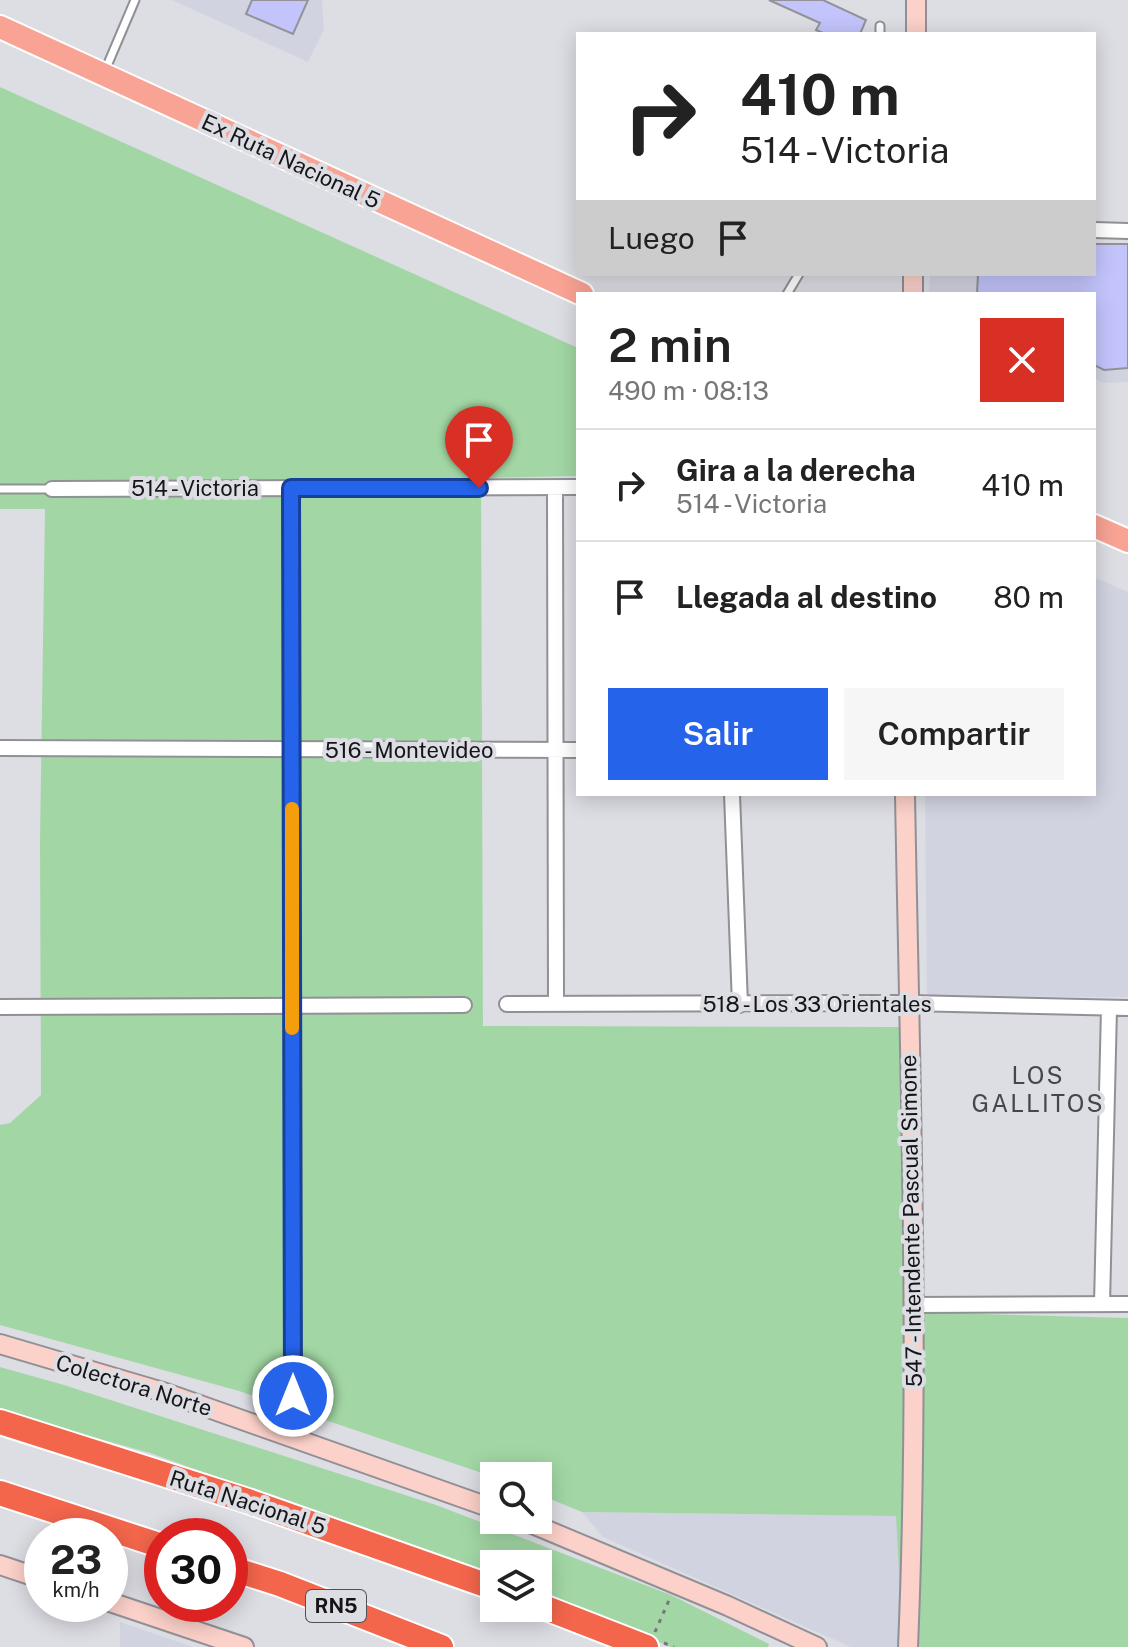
<!DOCTYPE html>
<html lang="es">
<meta charset="utf-8">
<style>
body{margin:0;font-family:"Public Sans",sans-serif;background:#f6f6f6;color:#222;height:100vh;display:flex;flex-direction:column;font-size:30px;white-space:nowrap}
*{box-sizing:border-box;margin:0}
p{font-size:26px;color:#767676}
.icon{flex:none;width:44px;height:44px;fill:none;stroke:currentColor;stroke-width:2;stroke-linecap:round;stroke-linejoin:round}
.map{position:relative;flex:1;overflow:hidden}
.details{position:absolute;left:576px;top:292px;width:520px;height:504px;display:flex;flex-direction:column;background:#fff;border-radius:0px;box-shadow:0 4px 20px #0003}
.details>*{flex:none}
.hud{position:absolute;left:576px;top:32px;width:520px;height:244px;border-radius:0px;box-shadow:0 4px 20px #0003;background:#fff;color:#222;overflow:hidden}
.tools{position:absolute;left:480px;top:1462px;display:grid;gap:16px}
.tools a{display:grid;place-items:center;width:72px;height:72px;border-radius:0px;background:#fff;box-shadow:0 4px 20px #0003;font-size:40px}
.speed{position:absolute;left:24px;top:1518px;display:flex;gap:16px;font-size:40px;font-weight:700;text-align:center}
.speed>*{display:grid;place-content:center;width:104px;height:104px;border-radius:50%;background:#fff;box-shadow:0 4px 20px #0003;line-height:1}
.speed small{font-size:20px;font-weight:400}
.speed .limit{border:12px solid #d22;background:#fff;color:#111}
.pin{position:absolute;display:grid;place-items:center;width:68px;height:68px;color:#fff;margin:-82px -34px;border-radius:50% 50% 50% 0;rotate:-45deg;box-shadow:0 0 8px #0007}
.pin .icon{rotate:45deg}
.me{position:absolute;width:88px;margin:-44px;rotate:0deg;stroke-linejoin:round;filter:drop-shadow(0 0 6px #0008)}
.turn{display:flex;align-items:center;gap:28px;height:168px;padding:0 32px;font-size:36px}
.turn .icon{width:104px;height:104px;stroke-width:2.5}
.turn b{display:block;font-size:56px;line-height:68px}
.then{display:flex;align-items:center;height:76px;padding:0 32px;background:#0003;gap:16px;font-size:30px}
.round{display:grid;place-items:center;flex:none;width:84px;height:84px;border-radius:0px;background:#f6f6f6}
.summary{display:flex;align-items:center;justify-content:space-between;height:136px;padding:0 32px}
h1{font-size:48px;font-weight:600;line-height:60px}
.button{display:flex;gap:16px;margin-top:auto;padding:16px 32px}
.button a{flex:1;height:92px;border-radius:0px;background:#2563eb;color:#fff;font-size:32px;font-weight:600;line-height:92px;text-align:center}
.button a+a{background:#f6f6f6;color:#222}
ul{padding:0;list-style:none}
li{display:flex;align-items:center;gap:24px;height:112px;padding:0 32px;border-top:2px solid #e0e0e0}
li div{flex:1}
li b{display:block;font-size:30px}
li em{font-style:normal}
.map>svg:first-child{display:block}
.built{fill:#d2d3e1}
.green{fill:#a2d7a5}
.building{fill:#c3c4fb;stroke:#929298;stroke-width:2}
.lines{fill:none;stroke-linecap:round;stroke-linejoin:round}
.lane-casing{stroke:#909096;stroke-width:11}
.street-casing{stroke:#909096;stroke-width:18}
.secondary-casing{stroke:#909096;stroke-width:22}
.primary-casing{stroke:#fff;stroke-width:26}
.highway-casing{stroke:#fff;stroke-width:28}
.path{stroke:#77777c;stroke-width:3;stroke-dasharray:4 6;stroke-linecap:butt}
.lane{stroke:#fff;stroke-width:7}
.street{stroke:#fff;stroke-width:14}
.secondary{stroke:#fbd1c9;stroke-width:18}
.primary{stroke:#f8a394;stroke-width:22}
.highway{stroke:#f3664c;stroke-width:24}
.route-casing{stroke:#184099;stroke-width:20}
.route{stroke:#2563eb;stroke-width:14}
.slow{stroke:#f59e0b;stroke-width:14}
.labels{text-anchor:middle;stroke-width:8;stroke-linejoin:round;paint-order:stroke}
.shield{fill:#dddde4;stroke:#515155;stroke-width:2}
.shield-label{font-size:20px;font-weight:bold;fill:#151518}
.street-label{font-size:22px;fill:#151518;stroke:#dddde4}
.neighbourhood-label{font-size:24px;letter-spacing:2px;fill:#46464b;stroke:#dddde4}
</style>
<div class="map">
<svg width="1128" height="1647" viewBox="0 0 1128 1647">
<rect width="100%" height="100%" fill="#dddde4"/>
<path class="built" d="M172 0H322L324 29 308 62Z
M1094 243 1128 244V382L1103 383 1094 378V294H929L930 274H1094Z
M1094 577 1128 592V997L927 996 925 794H1094Z
M582 1512 897 1516 903 1647H851L603 1537Z
M120 1622 193 1647H120Z"/>
<path class="green" d="M0 87 578 348V476L481 478 483 1026 902 1027 904 1312 1128 1318V1647H903L896 1516 582 1512 538 1494V1476L494 1477 239 1391 0 1325V1125L10 1123 41 1095 40 841 45 509H0Z
M0 1367 64 1385 436 1505 671 1595 769 1644 768 1647H671L538 1593V1564H494V1576L150 1453 0 1411Z"/>
<path class="building" d="M252 0H308L293 34 246 14Z
M769 0H823L866 20 860 34H825L816 30 820 23Z
M1094 244H1128V368L1104 370 1094 365V294H977L978 274H1094Z"/>
<g class="lines">
<defs>
<path id="lane" d="M880 34V26
M104 73 135 0
M787 294 799 274
M0 489H52"/>
<path id="street" d="M1094 230 1128 231
M555 488 556 1003
M52 489 578 487
M0 748 578 750
M732 794 740 1005
M507 1004 909 1003 1128 1008
M0 1007 464 1005
M1102 1304 1109 1008
M913 1305 1128 1304
M284 1433 293 1396 291 488"/>
<path id="secondary" d="M916 34V0
M913 294V274
M905 794C910 1078 920 1363 908 1647
M0 1344 166 1393 494 1509
M523 1520 728 1606 817 1647
M0 1565 42 1579
M110 1602 244 1647"/>
<path id="primary" d="M0 27 582 294
M1094 526 1128 541"/>
<path id="highway" d="M0 1422 248 1501 494 1588
M0 1493 162 1546
M230 1568 280 1584 441 1647
M538 1605 646 1647"/>
</defs>
<use href="#lane" class="lane-casing"/>
<use href="#street" class="street-casing"/>
<use href="#secondary" class="secondary-casing"/>
<use href="#primary" class="primary-casing"/>
<use href="#highway" class="highway-casing"/>
<path class="path" d="M655 1632 670 1598
M664 1643 674 1647"/>
<use href="#lane" class="lane"/>
<use href="#street" class="street"/>
<use href="#secondary" class="secondary"/>
<use href="#primary" class="primary"/>
<use href="#highway" class="highway"/>
</g>
<g class="lines">
<defs>
<path id="route" d="M293 1396 291 488H479"/>
</defs>
<use href="#route" class="route-casing"/>
<use href="#route" class="route"/>
<path class="slow" d="M292 809V1028"/>
</g>
<g class="labels">
<rect class="shield" x="306" y="1590" width="60" height="32" rx="6"/>
<g class="shield-label">
<text x="336" y="1613">RN5</text>
</g>
<g class="street-label">
<text transform="translate(291 161) rotate(25)" y="8">Ex Ruta Nacional 5</text>
<text x="195" y="496">514 - Victoria</text>
<text x="409" y="758">516 - Montevideo</text>
<text x="817" y="1012">518 - Los 33 Orientales</text>
<text transform="translate(911 1221) rotate(-91)" y="8">547 - Intendente Pascual Simone</text>
<text transform="translate(134 1385) rotate(17)" y="8">Colectora Norte</text>
<text transform="translate(248 1502) rotate(18)" y="8">Ruta Nacional 5</text>
</g>
<g class="neighbourhood-label">
<text x="1038" y="1084">LOS<tspan x="1038" dy="28">GALLITOS</tspan></text>
</g>
</g>
</svg>
<div class="tools">
<a><svg class="icon" aria-label="search" viewBox="0 0 24 24"><circle cx="10" cy="10" r="6"/><path d="M15 15l6 6"/></svg></a>
<a><svg class="icon" aria-label="layers" viewBox="0 0 24 24"><path d="M12 4l9 5-9 5-9-5zM3 14l9 5 9-5"/></svg></a>
</div>
<div class="speed"><div>23<small>km/h</small></div><div class="limit">30</div></div>
<div class="pin" style="left:479px;top:488px;background:#d93025"><svg class="icon" aria-label="arrive" viewBox="0 0 24 24"><path d="M6 21V4h12l-3 4 3 4H6"/></svg></div>
<svg class="me" style="left:293px;top:1396px" viewBox="-20 -20 40 40"><circle r="17" fill="#2563eb" stroke="#fff" stroke-width="3"/><path d="M0-11L8 9 0 5-8 9z" fill="#fff"/></svg>
<div class="hud">
<div class="turn"><svg class="icon" aria-label="right" viewBox="0 0 24 24"><path d="M7 20v-9h11M14 6l5 5-5 5"/></svg><div><b>410 m</b>514 - Victoria</div></div>
<div class="then">Luego<svg class="icon" aria-label="arrive" viewBox="0 0 24 24"><path d="M6 21V4h12l-3 4 3 4H6"/></svg></div>
</div>
<section class="details">
<div class="summary"><div><h1>2 min</h1><p>490 m · 08:13</p></div><a class="round" style="background:#d93025;color:#fff"><svg class="icon" aria-label="close" viewBox="0 0 24 24"><path d="M6 6l12 12M18 6L6 18"/></svg></a></div>
<ul>
<li><svg class="icon" aria-label="right" viewBox="0 0 24 24"><path d="M7 20v-9h11M14 6l5 5-5 5"/></svg><div><b>Gira a la derecha</b><p>514 - Victoria</p></div><em>410 m</em></li>
<li><svg class="icon" aria-label="arrive" viewBox="0 0 24 24"><path d="M6 21V4h12l-3 4 3 4H6"/></svg><div><b>Llegada al destino</b></div><em>80 m</em></li>
</ul>
<div class="button"><a>Salir</a><a>Compartir</a></div>
</section>
</div>
